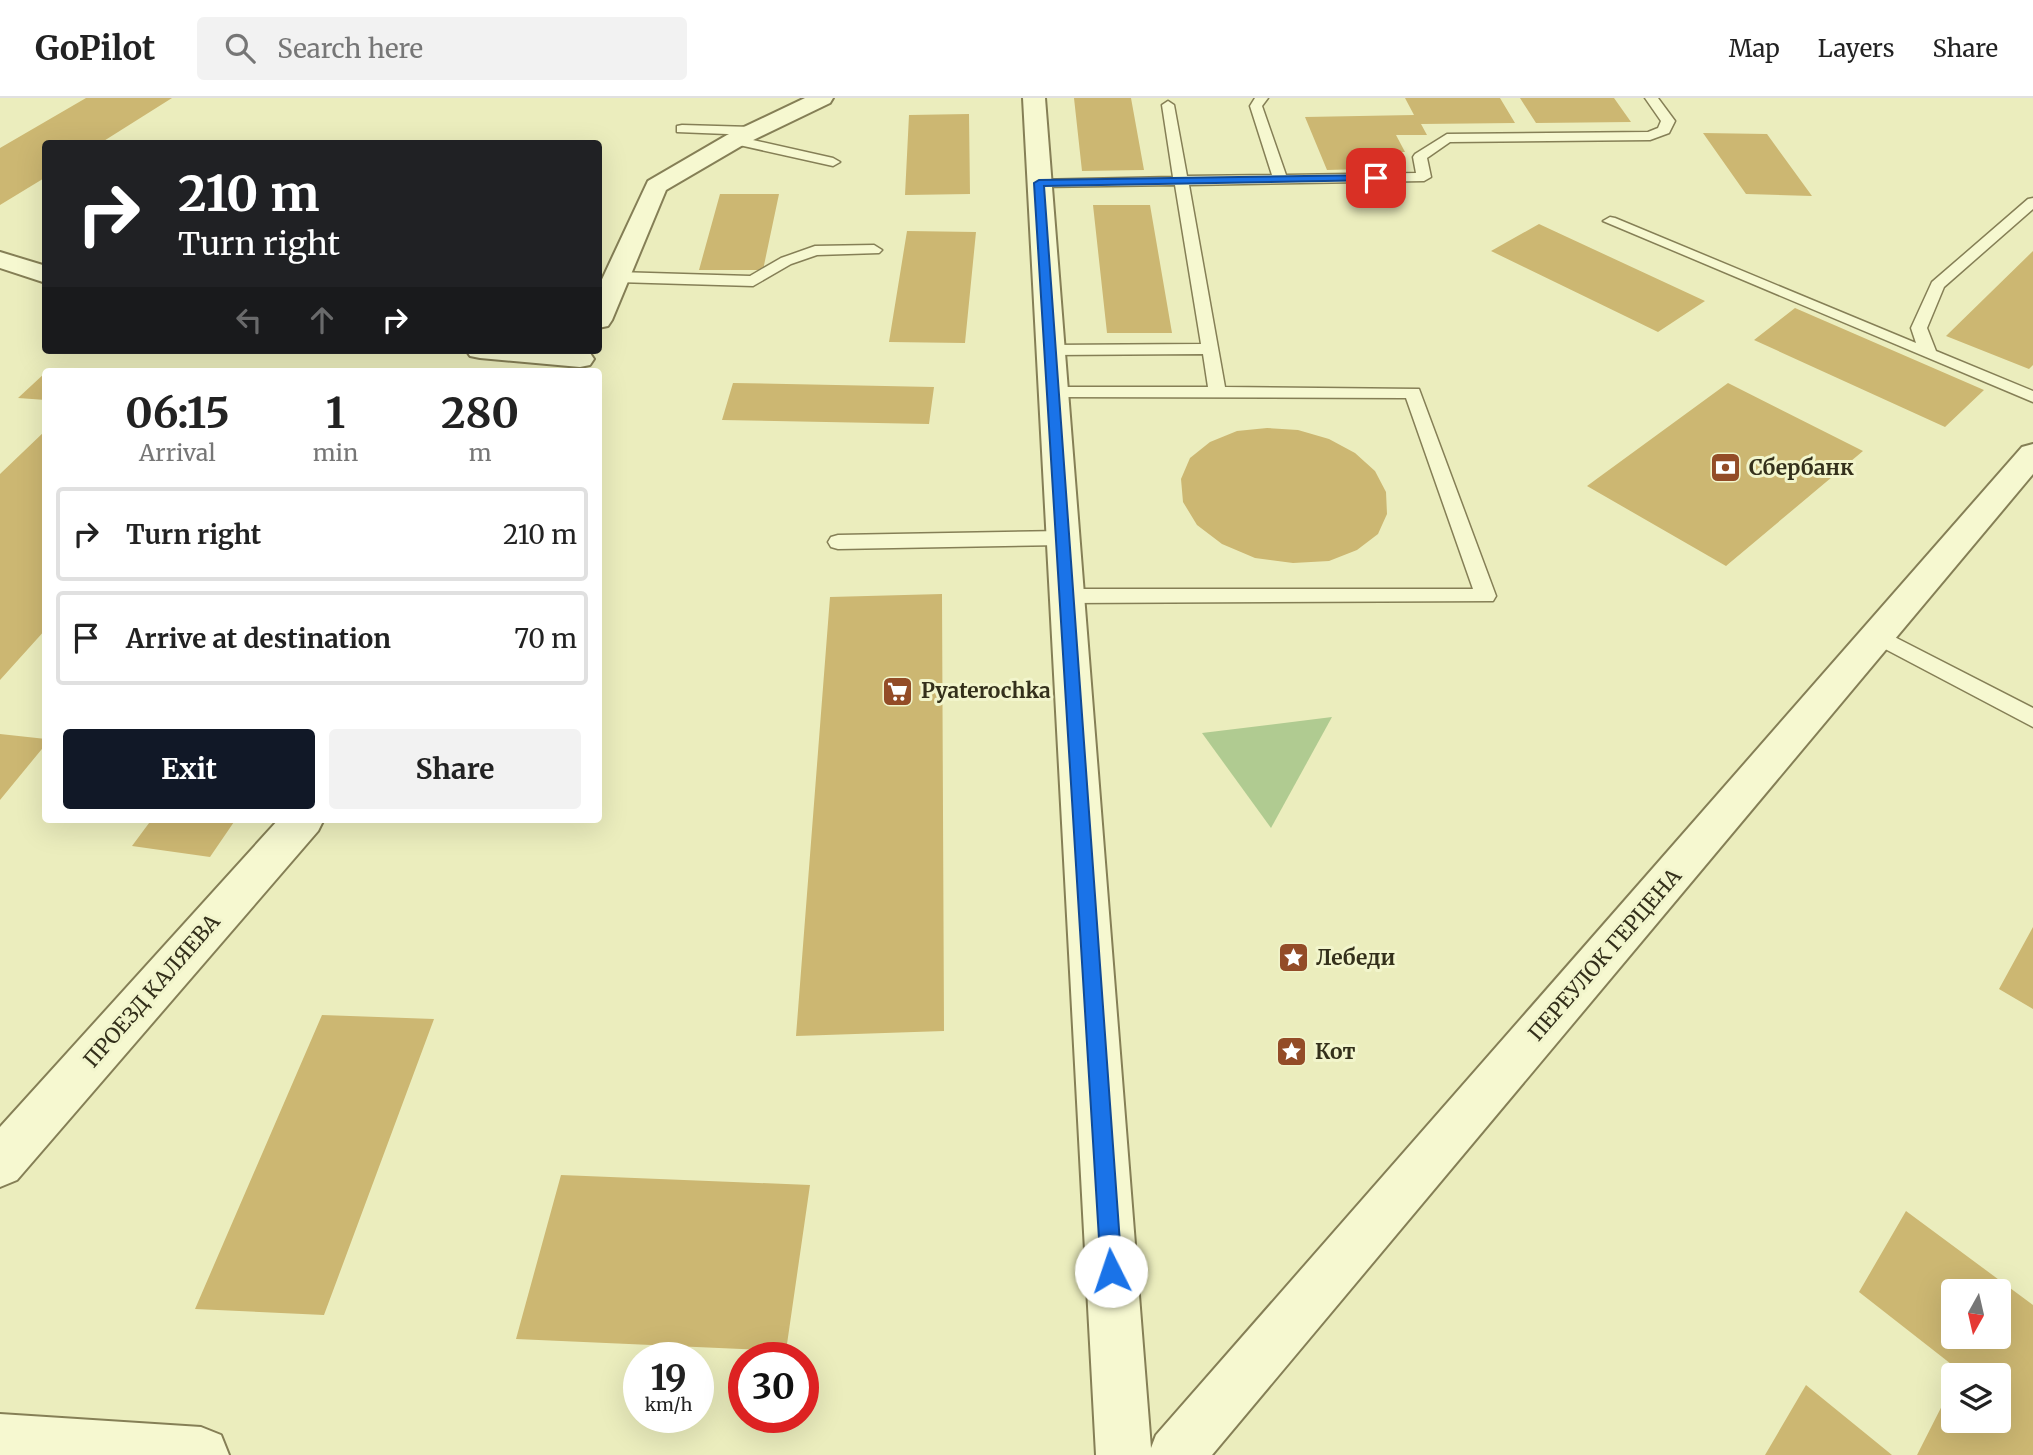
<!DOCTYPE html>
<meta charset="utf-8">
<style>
body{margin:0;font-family:Merriweather,serif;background:#f2f2f2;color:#222;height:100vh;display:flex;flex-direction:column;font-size:26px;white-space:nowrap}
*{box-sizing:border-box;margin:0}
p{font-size:23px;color:#767676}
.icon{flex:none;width:38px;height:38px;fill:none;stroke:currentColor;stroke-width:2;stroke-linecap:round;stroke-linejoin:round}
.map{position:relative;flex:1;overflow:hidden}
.sheet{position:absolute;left:42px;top:270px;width:560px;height:455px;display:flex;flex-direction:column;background:#fff;border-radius:7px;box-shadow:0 7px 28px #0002}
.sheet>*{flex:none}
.hud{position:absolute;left:42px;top:42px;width:560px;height:214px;border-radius:7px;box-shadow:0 7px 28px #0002;background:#202124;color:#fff;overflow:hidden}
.needle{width:46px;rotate:188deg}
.buttons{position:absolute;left:1941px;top:1181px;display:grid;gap:14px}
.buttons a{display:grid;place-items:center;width:70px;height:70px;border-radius:7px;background:#fff;box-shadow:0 7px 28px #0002;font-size:35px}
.speed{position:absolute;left:623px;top:1244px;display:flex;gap:14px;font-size:35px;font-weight:700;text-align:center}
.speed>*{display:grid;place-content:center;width:91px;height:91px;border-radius:50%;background:#fff;box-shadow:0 7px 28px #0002;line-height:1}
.speed small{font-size:18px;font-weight:400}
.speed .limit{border:10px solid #d22;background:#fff;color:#111}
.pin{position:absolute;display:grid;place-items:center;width:60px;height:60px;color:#fff;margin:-30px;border-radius:14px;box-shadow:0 4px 10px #0006}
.me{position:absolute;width:77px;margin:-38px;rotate:356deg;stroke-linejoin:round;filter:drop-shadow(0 0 5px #0008)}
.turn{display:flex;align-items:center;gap:24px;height:147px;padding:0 21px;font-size:32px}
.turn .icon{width:91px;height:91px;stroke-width:2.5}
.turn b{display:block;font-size:49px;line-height:60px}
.lanes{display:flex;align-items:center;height:66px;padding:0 21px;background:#0003;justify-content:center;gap:35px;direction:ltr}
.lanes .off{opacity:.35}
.eta{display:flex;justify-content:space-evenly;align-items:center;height:119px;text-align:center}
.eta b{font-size:42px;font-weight:700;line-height:49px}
.action{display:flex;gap:14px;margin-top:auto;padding:14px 21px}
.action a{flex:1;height:80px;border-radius:7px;background:#111827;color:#fff;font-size:28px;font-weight:700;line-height:80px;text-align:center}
.action a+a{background:#f2f2f2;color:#222}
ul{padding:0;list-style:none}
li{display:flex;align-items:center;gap:21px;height:94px;margin:0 14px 10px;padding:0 7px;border:4px solid #e0e0e0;border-radius:7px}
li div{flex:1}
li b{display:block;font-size:26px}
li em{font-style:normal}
header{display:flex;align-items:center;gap:42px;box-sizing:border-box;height:98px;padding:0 35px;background:#fff;border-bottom:2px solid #e0e0e0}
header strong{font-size:33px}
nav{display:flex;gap:38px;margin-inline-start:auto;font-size:24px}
.search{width:490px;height:63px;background:#f2f2f2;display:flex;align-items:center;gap:18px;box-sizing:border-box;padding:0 24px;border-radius:7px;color:#767676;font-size:26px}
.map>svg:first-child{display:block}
.green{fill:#b0cb91}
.building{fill:#ccb772;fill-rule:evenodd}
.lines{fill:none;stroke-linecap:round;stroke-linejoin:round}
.lane-casing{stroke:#857f56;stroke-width:3}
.street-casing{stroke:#857f56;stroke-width:4}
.lane{fill:#f6f8d0;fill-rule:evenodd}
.street{fill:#f6f8d0;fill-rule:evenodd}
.route{fill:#1a73e8;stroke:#114b97;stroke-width:2}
.labels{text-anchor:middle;stroke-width:6;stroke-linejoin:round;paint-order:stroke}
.poi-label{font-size:21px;font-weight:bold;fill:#34301b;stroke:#f2f5cc;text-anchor:start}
.street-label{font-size:21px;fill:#34301b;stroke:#f2f5cc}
</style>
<header>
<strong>GoPilot</strong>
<div class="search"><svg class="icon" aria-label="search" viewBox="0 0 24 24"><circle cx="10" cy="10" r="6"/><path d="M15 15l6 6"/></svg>Search here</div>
<nav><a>Map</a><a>Layers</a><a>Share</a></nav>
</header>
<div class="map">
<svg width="2033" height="1357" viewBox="0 0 2033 1357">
<rect width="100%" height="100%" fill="#ebedbd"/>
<path class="green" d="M1332 619 1271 730 1202 635Z"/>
<path class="building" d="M86 0H172L99 46H46V79L0 107V50Z
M1074 0H1131L1144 72 1082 73Z
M1405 0H1500L1515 25 1421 26 1427 37H1396L1405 54H1393L1401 70 1327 72 1305 19 1414 17Z
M1520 0H1614L1631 24 1536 25Z
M969 16 970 96 905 97 909 17Z
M1703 35 1767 36 1812 98 1746 96Z
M720 96H779L763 172H699Z
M1093 107H1150L1172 235H1107Z
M1539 126 1705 203 1658 234 1491 153Z
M907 133 976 134 965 245 889 244Z
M2033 153V267L2029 271 1946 238Z
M1795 210 1984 292 1945 329 1754 242Z
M46 274V302L18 300Z
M733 285 934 289 929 326 722 322Z
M1728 285 1863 353 1726 468 1587 388Z
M1267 330 1298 332 1329 341 1355 355 1375 373 1386 394 1387 416 1378 436 1357 452 1329 463 1293 465 1255 460 1222 446 1197 427 1183 404 1181 381 1190 360 1210 344 1237 333Z
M46 332V531L0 582V376Z
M942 496 944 933 796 938 830 499Z
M0 636 46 641V646L0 702Z
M152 721H236L210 759 132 748Z
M2033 829V911L1999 891Z
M322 917 434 921 324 1217 195 1211Z
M561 1077 810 1087 786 1253 516 1241Z
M1906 1113 2033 1207V1357H1917L1953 1286V1323H1998V1278H1958L1960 1273 1859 1194ZM1953 1194H1998V1239H1953Z
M1806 1287 1892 1357H1765Z"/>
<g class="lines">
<defs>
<path id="lane" d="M1255 0H1268L1262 8 1286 77 1416 75 1413 59 1415 56 1447 36 1648 34 1658 30 1661 23 1645 0H1658L1675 23 1669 35 1650 42 1450 44 1427 60 1431 79 1424 83 1189 87 1225 289 1419 291 1496 498 1493 503 1067 505 1060 503 1057 498 1060 493 1067 491H1473L1406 300 1053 299 1044 294 1053 289H1208L1203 256 1050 257 1042 252 1050 247 1201 246 1175 87 1039 89 1032 85 1034 82 1173 79 1162 7 1168 3 1174 7 1187 78 1272 77 1250 8Z
M682 27 752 29 759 33 752 37 677 34V28Z
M735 38 833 60 840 64 833 68 730 45V39Z
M2033 100V111L1944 189 1927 230 1936 253 2033 293V304L1603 123 1610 119 1615 120 1916 245 1911 230 1932 184 2028 101Z
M874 147 882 152 879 155 817 157 791 166 753 188 617 184 609 179 617 174 750 178 781 160 815 148Z
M1063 433 1070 435 1073 440 1070 445 1063 447 838 451 831 449 828 444 831 439 838 437Z
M1877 530 2033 610V629L1870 543 1867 538 1870 533Z"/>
<path id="street" d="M805 0H833L830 5 743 47 666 92 612 222 608 228 598 230V190L648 83 727 37Z
M1023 0H1045L1151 1350 1156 1337 2022 349 2033 346V376L1212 1357H1096Z
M0 154 46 168V185L0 170Z
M466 252H574L590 255 594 261 590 267 580 269 480 260 470 258Z
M279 721H324L318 733 17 1082 0 1089V1029Z
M0 1316 201 1329 221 1337 229 1357H0Z"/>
</defs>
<use href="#lane" class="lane-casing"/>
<use href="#street" class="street-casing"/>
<use href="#lane" class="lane"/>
<use href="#street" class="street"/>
</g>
<path class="route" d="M1376 77 1381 80 1379 82 1044 88 1122 1173 1119 1181 1111 1184 1104 1181 1101 1173 1034 85 1039 82Z"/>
<defs>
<symbol id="bank-square" viewBox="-11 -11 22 22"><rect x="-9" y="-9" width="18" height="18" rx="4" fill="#934c27" stroke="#f2f5cc"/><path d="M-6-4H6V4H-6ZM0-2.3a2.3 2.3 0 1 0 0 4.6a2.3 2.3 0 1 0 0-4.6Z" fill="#fff"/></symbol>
<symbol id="supermarket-square" viewBox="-11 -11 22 22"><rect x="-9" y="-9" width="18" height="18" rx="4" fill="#934c27" stroke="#f2f5cc"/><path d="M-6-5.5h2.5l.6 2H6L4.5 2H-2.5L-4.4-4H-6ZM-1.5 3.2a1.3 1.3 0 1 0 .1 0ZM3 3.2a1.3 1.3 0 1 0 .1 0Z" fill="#fff"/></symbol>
<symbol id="sight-square" viewBox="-11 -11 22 22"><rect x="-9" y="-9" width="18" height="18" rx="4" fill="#934c27" stroke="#f2f5cc"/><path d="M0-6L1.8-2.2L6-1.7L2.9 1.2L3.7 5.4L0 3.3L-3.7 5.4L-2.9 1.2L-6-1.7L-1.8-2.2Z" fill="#fff"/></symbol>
</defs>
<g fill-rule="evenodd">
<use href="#bank-square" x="1708" y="352" width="35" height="35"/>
<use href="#supermarket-square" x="880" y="576" width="35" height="35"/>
<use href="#sight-square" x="1276" y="842" width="35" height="35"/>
<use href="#sight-square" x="1274" y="936" width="35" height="35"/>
</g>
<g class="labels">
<g class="poi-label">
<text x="1749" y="377">Сбербанк</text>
<text x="921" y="600">Pyaterochka</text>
<text x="1316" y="867">Лебеди</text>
<text x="1315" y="961">Кот</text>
</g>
<g class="street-label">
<text transform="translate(1605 857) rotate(-49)" y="7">ПЕРЕУЛОК ГЕРЦЕНА</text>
<text transform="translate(152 893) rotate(-49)" y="7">ПРОЕЗД КАЛЯЕВА</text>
</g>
</g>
</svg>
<div class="buttons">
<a><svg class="needle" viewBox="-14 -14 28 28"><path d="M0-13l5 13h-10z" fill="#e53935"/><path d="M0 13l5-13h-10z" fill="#767676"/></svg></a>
<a><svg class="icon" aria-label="layers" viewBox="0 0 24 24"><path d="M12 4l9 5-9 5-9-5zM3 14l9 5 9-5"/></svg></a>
</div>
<div class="speed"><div>19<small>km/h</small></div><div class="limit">30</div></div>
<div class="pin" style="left:1376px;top:80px;background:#d93025"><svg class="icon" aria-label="arrive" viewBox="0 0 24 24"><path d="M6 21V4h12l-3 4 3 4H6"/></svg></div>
<svg class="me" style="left:1111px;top:1173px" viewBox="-20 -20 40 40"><circle r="19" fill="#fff"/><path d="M0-13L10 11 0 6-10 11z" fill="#1a73e8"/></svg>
<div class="hud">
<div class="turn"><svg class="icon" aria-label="right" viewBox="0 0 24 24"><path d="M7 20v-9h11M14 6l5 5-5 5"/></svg><div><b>210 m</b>Turn right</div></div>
<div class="lanes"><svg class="icon off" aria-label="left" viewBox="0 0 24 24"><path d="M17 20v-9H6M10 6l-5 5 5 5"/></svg><svg class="icon off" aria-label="ahead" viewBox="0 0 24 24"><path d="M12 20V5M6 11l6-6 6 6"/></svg><svg class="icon" aria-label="right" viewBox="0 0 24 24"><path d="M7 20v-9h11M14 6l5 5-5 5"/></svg></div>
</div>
<section class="sheet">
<div class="eta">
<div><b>06:15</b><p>Arrival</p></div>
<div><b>1</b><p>min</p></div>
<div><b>280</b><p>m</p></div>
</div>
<ul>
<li><svg class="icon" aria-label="right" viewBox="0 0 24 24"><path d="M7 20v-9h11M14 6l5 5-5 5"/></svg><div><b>Turn right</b></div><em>210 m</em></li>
<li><svg class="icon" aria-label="arrive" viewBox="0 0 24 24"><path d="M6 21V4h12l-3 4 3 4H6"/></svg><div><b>Arrive at destination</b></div><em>70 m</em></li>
</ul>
<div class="action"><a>Exit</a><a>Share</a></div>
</section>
</div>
